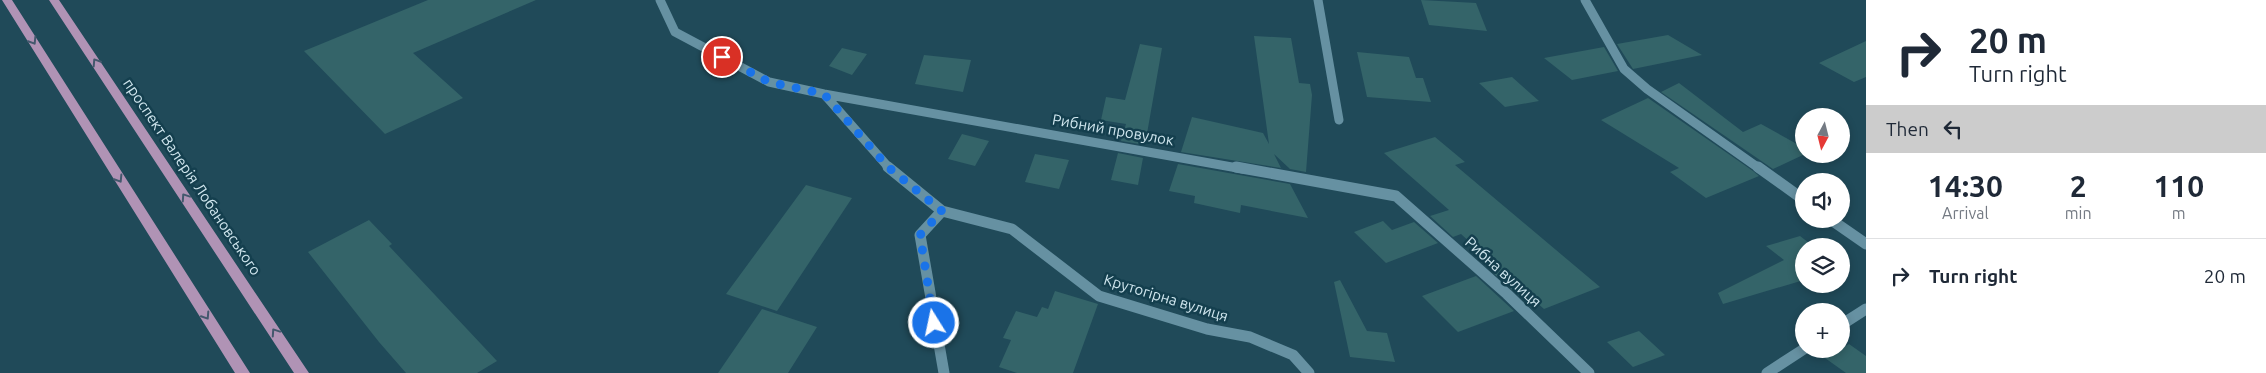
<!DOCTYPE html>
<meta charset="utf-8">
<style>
body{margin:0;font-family:Ubuntu,sans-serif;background:#f6f6f7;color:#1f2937;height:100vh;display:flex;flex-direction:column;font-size:19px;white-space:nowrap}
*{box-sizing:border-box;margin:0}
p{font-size:16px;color:#747a83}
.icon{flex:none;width:28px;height:28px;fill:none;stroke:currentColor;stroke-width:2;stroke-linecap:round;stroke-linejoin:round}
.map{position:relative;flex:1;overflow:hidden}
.drawer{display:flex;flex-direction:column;background:#fff;width:400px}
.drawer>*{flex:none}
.banner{background:#fff;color:#1f2937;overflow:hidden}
.needle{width:32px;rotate:187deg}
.tools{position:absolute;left:1795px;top:108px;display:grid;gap:10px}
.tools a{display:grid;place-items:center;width:55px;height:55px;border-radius:50%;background:#fff;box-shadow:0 2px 8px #0003;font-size:25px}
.pin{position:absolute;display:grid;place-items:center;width:42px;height:42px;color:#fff;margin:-21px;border:2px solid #fff;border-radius:50%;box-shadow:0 1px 5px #0007}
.me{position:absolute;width:55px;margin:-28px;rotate:350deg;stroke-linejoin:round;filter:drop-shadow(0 0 4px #0008)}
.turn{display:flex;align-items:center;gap:18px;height:105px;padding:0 20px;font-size:22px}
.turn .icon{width:65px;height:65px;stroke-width:2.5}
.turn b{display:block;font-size:35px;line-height:42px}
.then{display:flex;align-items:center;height:48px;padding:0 20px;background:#0003;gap:10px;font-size:19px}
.eta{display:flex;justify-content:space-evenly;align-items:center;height:85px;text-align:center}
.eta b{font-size:30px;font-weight:700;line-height:35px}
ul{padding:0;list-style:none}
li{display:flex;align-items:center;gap:15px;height:75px;padding:0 20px;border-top:1px solid #e0e1e3}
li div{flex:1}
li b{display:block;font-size:19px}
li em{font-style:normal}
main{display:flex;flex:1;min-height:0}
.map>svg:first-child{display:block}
.building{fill:#346469}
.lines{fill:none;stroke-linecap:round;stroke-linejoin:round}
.street-far1{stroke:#6691a2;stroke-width:9}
.street{stroke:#6691a2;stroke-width:11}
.primary{fill:#b093b5;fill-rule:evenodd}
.oneway{stroke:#43586d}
.route{stroke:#1a73e8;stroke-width:9;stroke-dasharray:0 16.2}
.labels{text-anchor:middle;stroke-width:5;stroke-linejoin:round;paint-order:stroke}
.street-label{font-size:15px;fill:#d1e7ef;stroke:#143f4e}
</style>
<main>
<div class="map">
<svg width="1866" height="373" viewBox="0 0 1866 373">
<rect width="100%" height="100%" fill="#204a59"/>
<path class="building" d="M428 0H536L413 53 463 98 385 134 304 51Z
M1421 0 1476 3 1487 31 1429 25Z
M1668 35 1702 55 1633 69 1617 44Z
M1254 36 1291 38 1299 83 1310 84 1312 95 1306 172 1290 169 1274 154 1281 168 1181 152 1192 117 1263 133 1269 144Z
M1866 41V77L1854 82 1819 63Z
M1140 44 1162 48 1145 145 1121 141 1126 124 1101 120 1106 97 1125 100Z
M1604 47 1618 71 1572 80 1544 58Z
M842 48 867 54 852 75 829 66Z
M1357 52 1409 57 1416 78H1423L1431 102 1367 97Z
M924 55 971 60 963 92 915 84Z
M1512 77 1539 101 1505 107 1479 83Z
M1679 83 1743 132 1761 124 1804 148 1805 154 1773 169 1661 92Z
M1648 98 1753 171 1759 176 1706 198 1670 172 1679 168 1601 120Z
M962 134 989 141 975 166 948 159Z
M1435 137 1465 162 1455 165 1600 287 1544 309 1536 302 1529 305 1491 271 1498 268 1461 234 1453 237 1430 216 1449 210 1384 153Z
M1118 153 1143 158 1138 185 1111 180Z
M1035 154 1069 160 1059 189 1025 182Z
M1178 164 1290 184 1308 218 1241 205 1240 213 1194 203 1195 196 1169 191Z
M806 185 852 198 777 311 726 294Z
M369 220 392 244 389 246 497 361 477 373H406L379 342 308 252Z
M1383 221 1392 230 1414 222 1438 243 1386 263 1354 232Z
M1800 236 1813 246H1804V280L1723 304 1718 293 1784 260 1766 246Z
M1476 276 1514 311 1458 332 1422 296Z
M1340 280 1367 331 1387 333 1395 362 1350 357 1334 282Z
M1055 291 1098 304 1073 373H1017L999 367 1011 340 1003 338 1016 311 1037 317 1042 307 1048 309Z
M762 309 817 327 788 373H718Z
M1639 331 1665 355 1633 367 1607 342Z
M1849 344 1866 356V373H1846L1825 358Z"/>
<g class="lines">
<path class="street-far1" d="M660 0 675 32 769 82 824 94 1243 169
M1318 0 1339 120
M1585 0 1624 69 1647 89 1760 169
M824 94 890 169"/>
<path class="street" d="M888 167 942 211 1012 229 1099 296 1207 329 1250 337 1293 355 1309 373
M1236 167 1396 196 1507 294 1589 373
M1758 167 1804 200
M942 211 920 235 944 373
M1830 219 1866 244
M1841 325 1866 309
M1767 373 1804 349"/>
<path class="primary" d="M2 0H12L250 373H235Z
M49 0H59L309 373H294Z"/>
</g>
<defs><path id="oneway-chevron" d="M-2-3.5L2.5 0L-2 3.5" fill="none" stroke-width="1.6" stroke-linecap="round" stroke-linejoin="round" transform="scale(1.25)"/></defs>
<g class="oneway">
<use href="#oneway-chevron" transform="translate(33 41) rotate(58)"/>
<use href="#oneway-chevron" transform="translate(96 62) rotate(-123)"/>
<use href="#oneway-chevron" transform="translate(119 179) rotate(58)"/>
<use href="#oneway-chevron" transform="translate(185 197) rotate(-124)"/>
<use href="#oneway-chevron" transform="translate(206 316) rotate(57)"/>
<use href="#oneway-chevron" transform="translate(275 332) rotate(-124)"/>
</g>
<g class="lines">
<path class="route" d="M722 57 769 82 824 94 888 167 942 211 920 235 934 323"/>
</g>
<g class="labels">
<g class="street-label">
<text transform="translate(1113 130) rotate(10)" y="5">Рибний провулок</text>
<text transform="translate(192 177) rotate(56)" y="5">проспект Валерія Лобановського</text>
<text transform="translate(1503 272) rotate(42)" y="5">Рибна вулиця</text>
<text transform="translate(1166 298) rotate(17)" y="5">Крутогірна вулиця</text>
</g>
</g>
</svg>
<div class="tools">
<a><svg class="needle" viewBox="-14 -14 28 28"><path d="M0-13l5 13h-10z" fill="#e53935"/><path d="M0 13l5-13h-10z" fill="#747a83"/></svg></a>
<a><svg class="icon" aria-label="sound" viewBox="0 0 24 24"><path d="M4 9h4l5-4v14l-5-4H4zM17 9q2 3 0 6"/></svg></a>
<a><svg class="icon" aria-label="layers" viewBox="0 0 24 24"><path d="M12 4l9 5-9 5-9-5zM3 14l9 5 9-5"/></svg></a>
<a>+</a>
</div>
<div class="pin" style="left:722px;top:57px;background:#d93025"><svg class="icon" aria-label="arrive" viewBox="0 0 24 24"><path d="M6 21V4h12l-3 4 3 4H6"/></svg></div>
<svg class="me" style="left:934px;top:323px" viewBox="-20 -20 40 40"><circle r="17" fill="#1a73e8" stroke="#fff" stroke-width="3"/><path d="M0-11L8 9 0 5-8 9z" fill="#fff"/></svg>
</div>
<section class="drawer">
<div class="banner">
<div class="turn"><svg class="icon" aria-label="right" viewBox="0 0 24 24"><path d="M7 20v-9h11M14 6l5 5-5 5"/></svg><div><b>20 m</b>Turn right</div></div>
<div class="then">Then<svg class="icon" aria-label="left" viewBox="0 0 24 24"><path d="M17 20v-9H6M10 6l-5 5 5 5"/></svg></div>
</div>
<div class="eta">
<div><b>14:30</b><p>Arrival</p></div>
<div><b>2</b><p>min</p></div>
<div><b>110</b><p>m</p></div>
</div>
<ul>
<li><svg class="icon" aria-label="right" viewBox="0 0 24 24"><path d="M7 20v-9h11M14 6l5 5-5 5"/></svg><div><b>Turn right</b></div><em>20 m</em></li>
</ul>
</section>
</main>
